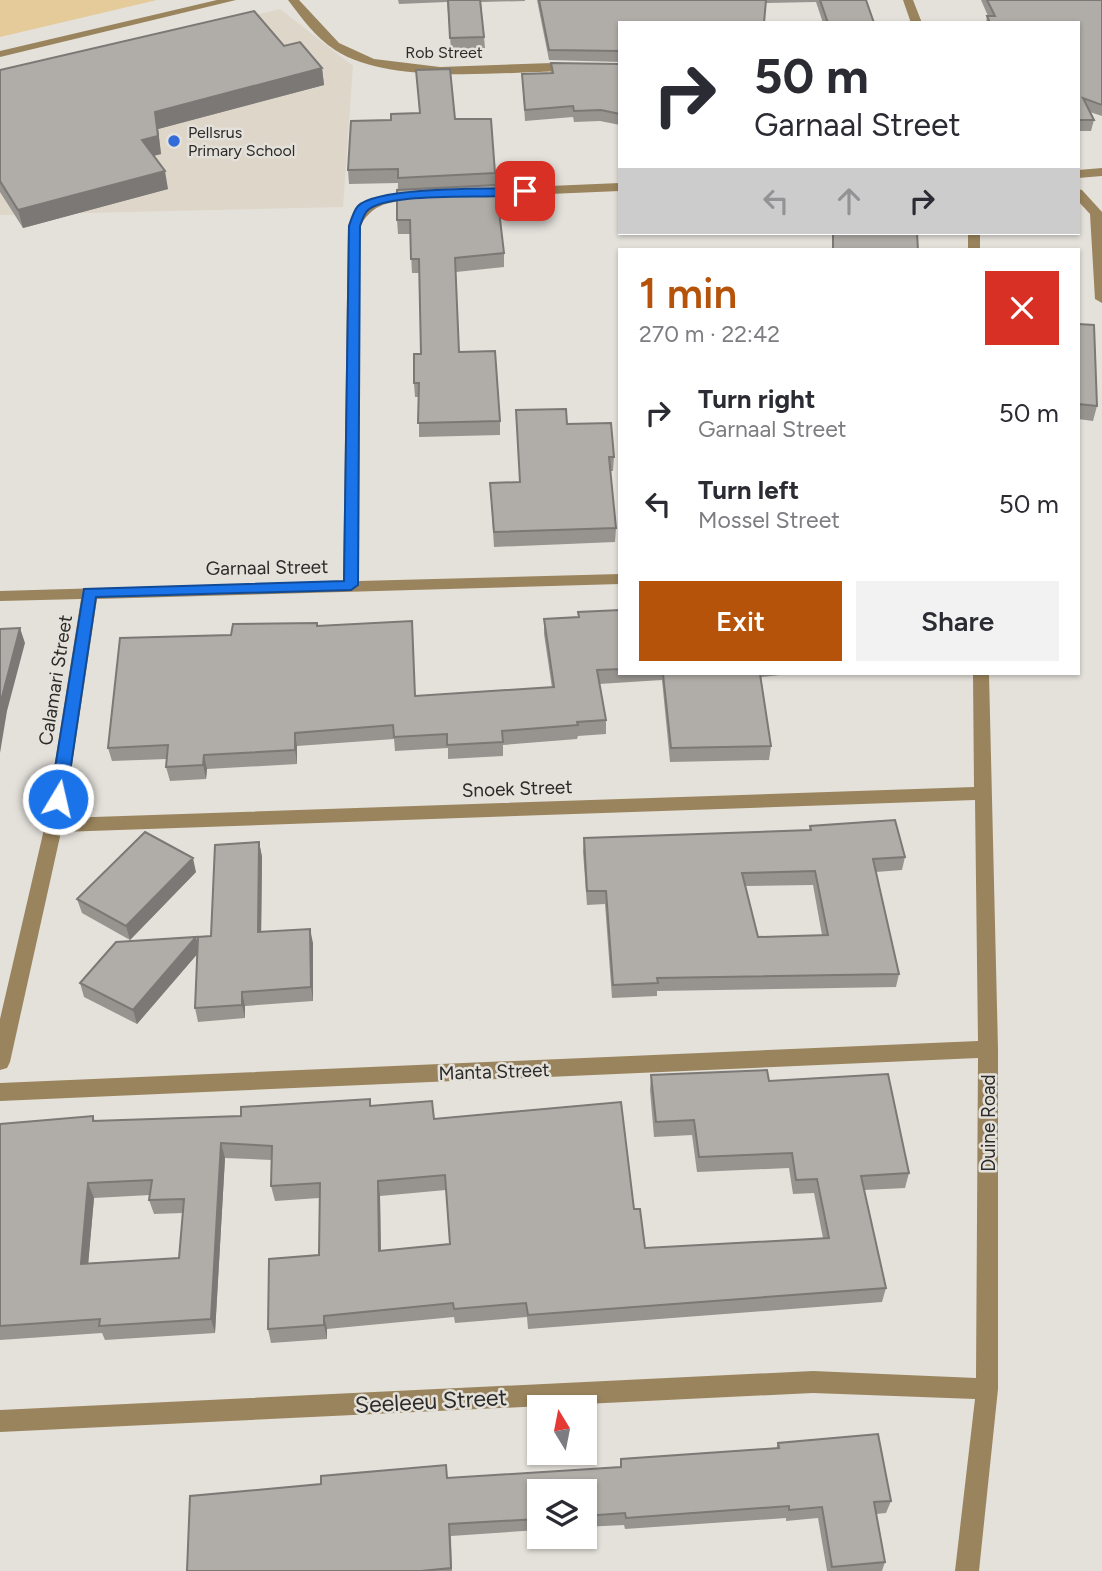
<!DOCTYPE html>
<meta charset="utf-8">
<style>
body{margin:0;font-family:Figtree,sans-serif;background:#f2f2f3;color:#2b2b33;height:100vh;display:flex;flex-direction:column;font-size:26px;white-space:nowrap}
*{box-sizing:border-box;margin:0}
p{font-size:23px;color:#7c7c81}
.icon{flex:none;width:38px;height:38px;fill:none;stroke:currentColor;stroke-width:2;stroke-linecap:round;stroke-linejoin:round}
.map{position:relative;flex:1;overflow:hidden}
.drawer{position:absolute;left:618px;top:248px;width:462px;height:427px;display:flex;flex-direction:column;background:#fff;border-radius:0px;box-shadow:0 2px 5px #0004}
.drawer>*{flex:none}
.hud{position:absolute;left:618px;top:21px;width:462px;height:214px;border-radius:0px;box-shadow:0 2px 5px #0004;background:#fff;color:#2b2b33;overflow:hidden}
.needle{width:46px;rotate:350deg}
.buttons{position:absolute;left:527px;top:1395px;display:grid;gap:14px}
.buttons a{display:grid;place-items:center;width:70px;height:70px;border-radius:0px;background:#fff;box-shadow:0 2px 5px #0004;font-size:35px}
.pin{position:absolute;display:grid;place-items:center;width:60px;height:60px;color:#fff;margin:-30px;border-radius:14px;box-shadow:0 4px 10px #0006}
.me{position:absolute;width:77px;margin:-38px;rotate:9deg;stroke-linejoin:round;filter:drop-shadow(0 0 5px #0008)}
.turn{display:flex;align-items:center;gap:24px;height:147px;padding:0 21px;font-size:32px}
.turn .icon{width:91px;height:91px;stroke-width:2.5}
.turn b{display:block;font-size:49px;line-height:60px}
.lanes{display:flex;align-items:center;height:66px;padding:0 21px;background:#0003;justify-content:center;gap:35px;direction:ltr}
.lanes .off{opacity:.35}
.round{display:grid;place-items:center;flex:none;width:74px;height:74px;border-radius:0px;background:#f2f2f3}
.head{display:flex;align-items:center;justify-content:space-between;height:119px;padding:0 21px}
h1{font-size:42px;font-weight:600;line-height:52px;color:#b45309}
.action{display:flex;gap:14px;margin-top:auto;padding:14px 21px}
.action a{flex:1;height:80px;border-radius:0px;background:#b45309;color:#fff;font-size:28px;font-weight:600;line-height:80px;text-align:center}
.action a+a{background:#f2f2f3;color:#2b2b33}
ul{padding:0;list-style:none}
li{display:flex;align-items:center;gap:21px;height:91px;padding:0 21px}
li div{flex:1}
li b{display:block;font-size:26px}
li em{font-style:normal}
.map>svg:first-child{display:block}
.built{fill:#ddd6c9}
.green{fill:#e5ca9a}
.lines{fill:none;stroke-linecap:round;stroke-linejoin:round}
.minor{fill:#9a845d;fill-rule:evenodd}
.wall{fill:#979490;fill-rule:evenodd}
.shaded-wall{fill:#7b7875}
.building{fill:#b0aca7;stroke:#7b7875;stroke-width:2;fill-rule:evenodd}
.route{fill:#1a73e8;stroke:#114b97;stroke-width:2}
.poi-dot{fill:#336bd9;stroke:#e4e1db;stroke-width:2.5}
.labels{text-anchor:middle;stroke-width:5;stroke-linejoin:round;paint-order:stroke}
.far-street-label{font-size:16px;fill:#2c2b29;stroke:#e4e1db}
.far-poi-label{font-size:16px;fill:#2c2b29;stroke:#e4e1db;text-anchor:start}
.street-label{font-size:19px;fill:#2c2b29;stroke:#e4e1db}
.near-street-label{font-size:23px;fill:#2c2b29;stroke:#e4e1db}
</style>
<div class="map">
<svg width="1102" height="1571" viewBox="0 0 1102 1571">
<rect width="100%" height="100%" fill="#e4e1db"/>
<path class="built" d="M280 9 353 66 343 207 0 215V75Z"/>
<path class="green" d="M0 0H157L0 37Z"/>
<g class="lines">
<path class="minor" d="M217 0H236L0 57V51Z
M288 0H299L339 43 374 59 440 67 552 63 620 65V72C540 65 400 92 335 50 316 38 301 17 288 0Z
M903 0H913L922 23H911Z
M1102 168V176L1078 178V170Z
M620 183V191L475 197 469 193 475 189Z
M1078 189 1082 190 1102 212V303L1095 299 1090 214 1078 201Z
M419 191 423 192V198C397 203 376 198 360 226L359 581 620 574V584L97 599 64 818 974 787 973 674H989L998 1049V1389L979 1571H955L975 1399 813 1393 0 1432V1410L813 1371 976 1378 978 1058 0 1101V1083L978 1041 975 800 61 832 10 1062 7 1068 0 1070V1019L45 825 81 599 0 601V591L343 581 348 226C364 196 387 193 419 191Z
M968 233H980V250H968Z"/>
</g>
<path class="wall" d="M398 0H525V1L481 2 485 48 451 49 447 2 399 4Z
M537 0H866L874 23H823L816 2 766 3 620 23V62L549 60Z
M981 0H1102V116L1090 112 1094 120 1091 131H1078V23H986L987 16H988Z
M284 46 322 68 324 85 158 129 161 154 153 156 168 189 23 228 0 192V70Z
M551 63 620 64V125L600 121 574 122 573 117 525 121 522 74 551 73Z
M455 119 495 173V185L504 253V267L456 272 459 352 500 421V435L419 437V397H415L414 383 421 354 419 273H412L410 234H398L397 220 398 183 349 184 348 170Z
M832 233H917L918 250H832Z
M1078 324 1097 406 1093 421 1078 419Z
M567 424 614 457 613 471H610L616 528 615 542 494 547 490 483 519 482Z
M620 610V674H789L761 677 771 746 769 760 670 762 662 680 599 684 606 720V734L578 736 577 739 503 745V756L448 759V748L395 751 394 739 297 746V764L207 769 206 779 170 781 166 767 167 759 112 761 108 748 231 635 318 626 416 696 552 688 544 634V619L578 617V612Z
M810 826 905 857 902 870 876 872 899 974 896 987 657 991V996L612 998 605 904 587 905 583 852 584 838 809 830ZM813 885 822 935 758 937 746 886Z
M259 842 262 857 261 932 313 943V1001L245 1006V1018L198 1022 195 1008 197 954 137 1024 84 997 80 983 211 936Z
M196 872 130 940 82 913 77 899Z
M651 1075 769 1081 909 1173 905 1188 864 1190 886 1288 882 1302 528 1329 527 1317 455 1323 454 1317 327 1329V1339L271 1343 268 1329 319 1255V1198L275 1201 271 1186 272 1160 225 1158 215 1333 105 1340 102 1333 0 1340V1124L93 1116 95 1121 241 1116 371 1106 434 1119 634 1209 645 1248 823 1238 814 1193 793 1194 789 1168 697 1172 692 1135 654 1137 650 1090ZM446 1190 450 1244 381 1251 380 1196ZM150 1195 149 1200 154 1214 183 1213 179 1258 88 1263 94 1198Z
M778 1443 891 1501 886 1513 876 1514 885 1562 882 1571H827L818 1518 786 1521V1518L625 1529 624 1525 584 1527V1491H539V1530L451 1536 452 1571H187L447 1478 620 1467 621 1459 776 1449Z"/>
<path class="shaded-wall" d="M322 68 324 85 158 129 161 154 145 158 142 140 155 112Z
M165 171 168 189 23 228 18 210Z
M20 628 25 643 7 711 0 753V709L2 697Z
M295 733 297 746V764L295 750Z
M204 755 207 769 206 779 203 765Z
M259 842 262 857 261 946 258 932Z
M193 858 196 872 130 940 126 926Z
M310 929 313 943V1001L311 987Z
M196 937 200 951 137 1024 133 1010Z
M242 992 245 1006V1018L242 1005Z
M221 1143 225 1158 215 1333 211 1319Z
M378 1181 380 1196 381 1265 379 1251Z
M88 1183 94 1198 87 1278 81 1264Z
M324 1316 327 1329V1339L324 1325Z"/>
<path class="building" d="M448 0H480L484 37 450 38Z
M539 0H766L764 23H620V51L549 50Z
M820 0H866L874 23H828Z
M987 0H1102V105L1083 98 1094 120H1078V23H990L987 16H995Z
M254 11 284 46 300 42 322 68 155 112 158 136 142 140 165 171 18 210 0 181V70Z
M551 63 620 64V114L601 110 574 111 573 106 525 110 522 74 553 73Z
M450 69 455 119H491L495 173 398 178V169L348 170 351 121 391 120V114L420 113 416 70Z
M496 185 504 253 455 258 459 352 495 351 500 421 418 423 419 383H414V354H421L419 259H411L410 220H397V190Z
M833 233H917L918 250H833Z
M1078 324 1094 325 1097 406 1078 404Z
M566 409 567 424 611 423 614 457H609L616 528 494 532 490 483 520 482 516 410Z
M620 610V669L597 670 606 720 577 722 578 725 502 731 503 742 447 745V734L394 737 393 725 295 733V750L204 755 203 765 166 767 168 745 108 748 120 638 231 635 233 624 317 623V626L412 621 415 696 554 687 544 619 579 617 578 612Z
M20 628 2 697 0 709V629Z
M663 674H760L771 746 671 748Z
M895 820 905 857 873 859 899 974 657 978 658 983 613 985 606 891H587L584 838 811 830 810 826ZM815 871 828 935 758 937 742 873Z
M145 832 193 858 126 926 77 899Z
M259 842 258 932 310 929 311 987 242 992V1005L195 1008 198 937 211 936 215 845Z
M196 937 133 1010 80 983 116 942Z
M767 1070 769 1081 888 1074 909 1173 861 1176 886 1288 528 1315 526 1303 454 1309 453 1303 324 1316V1325L268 1329 269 1259 319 1255 320 1183 271 1186 272 1146 221 1143 211 1319 99 1326 100 1319 0 1326V1124L93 1116V1121L241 1116V1107L370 1099V1106L432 1101 434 1119 621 1102 634 1209H640L645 1248 829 1238 817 1179 796 1180 792 1153 699 1157 694 1120 656 1122 651 1075ZM445 1175 450 1244 379 1251 378 1181ZM152 1180 149 1200 184 1199 179 1258 81 1264 88 1183Z
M878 1434 891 1501 874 1502 885 1562 832 1567 822 1507 789 1510V1506L626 1518 625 1513 584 1516V1491H539V1519L449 1524 451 1568 421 1571H187L190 1496 321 1484V1476L446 1465 447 1478 621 1467V1459L779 1448 778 1443Z"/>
<path class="route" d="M525 188 529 189V194C497 200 386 190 367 211 364 214 362 221 360 226L358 585 351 590 96 597 66 799 58 805 52 803 50 799 84 589 344 581 349 226C351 220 354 210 358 206 378 186 493 189 525 188Z"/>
<circle class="poi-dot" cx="174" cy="141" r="7"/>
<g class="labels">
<g class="far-street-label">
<text x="444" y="58">Rob Street</text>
</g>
<g class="far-poi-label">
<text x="188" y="138">Pellsrus<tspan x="188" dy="18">Primary School</tspan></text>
</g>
<g class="street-label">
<text transform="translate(267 567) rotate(-1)" y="7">Garnaal Street</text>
<text transform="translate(55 680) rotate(-81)" y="7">Calamari Street</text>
<text transform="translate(517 788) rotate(-2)" y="7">Snoek Street</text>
<text transform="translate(494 1071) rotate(-2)" y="7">Manta Street</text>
<text transform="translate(988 1123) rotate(-90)" y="7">Duine Road</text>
</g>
<g class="near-street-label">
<text transform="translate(431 1401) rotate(-3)" y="8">Seeleeu Street</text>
</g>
</g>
</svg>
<div class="buttons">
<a><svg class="needle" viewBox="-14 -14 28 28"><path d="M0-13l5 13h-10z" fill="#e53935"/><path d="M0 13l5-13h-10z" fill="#7c7c81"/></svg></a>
<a><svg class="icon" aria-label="layers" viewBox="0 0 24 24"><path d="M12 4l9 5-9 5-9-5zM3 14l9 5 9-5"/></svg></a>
</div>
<div class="pin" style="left:525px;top:191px;background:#d93025"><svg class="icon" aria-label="arrive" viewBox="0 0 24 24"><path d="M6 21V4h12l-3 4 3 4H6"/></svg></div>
<svg class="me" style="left:58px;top:799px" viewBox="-20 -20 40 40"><circle r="17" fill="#1a73e8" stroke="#fff" stroke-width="3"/><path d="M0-11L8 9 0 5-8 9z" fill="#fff"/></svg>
<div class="hud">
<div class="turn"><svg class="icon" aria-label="right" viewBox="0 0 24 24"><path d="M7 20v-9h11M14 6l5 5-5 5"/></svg><div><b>50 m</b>Garnaal Street</div></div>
<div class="lanes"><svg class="icon off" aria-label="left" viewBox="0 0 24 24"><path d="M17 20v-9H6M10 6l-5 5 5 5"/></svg><svg class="icon off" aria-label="ahead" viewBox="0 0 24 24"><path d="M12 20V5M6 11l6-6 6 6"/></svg><svg class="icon" aria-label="right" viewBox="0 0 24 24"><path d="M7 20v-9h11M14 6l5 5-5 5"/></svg></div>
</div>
<section class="drawer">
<div class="head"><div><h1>1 min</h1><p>270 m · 22:42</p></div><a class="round" style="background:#d93025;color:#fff"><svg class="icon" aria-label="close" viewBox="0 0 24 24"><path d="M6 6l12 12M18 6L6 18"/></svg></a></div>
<ul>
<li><svg class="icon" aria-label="right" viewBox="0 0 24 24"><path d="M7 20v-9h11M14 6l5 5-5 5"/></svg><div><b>Turn right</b><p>Garnaal Street</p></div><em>50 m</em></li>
<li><svg class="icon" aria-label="left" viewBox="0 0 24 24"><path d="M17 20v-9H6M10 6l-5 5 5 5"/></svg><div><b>Turn left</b><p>Mossel Street</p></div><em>50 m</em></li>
</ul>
<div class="action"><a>Exit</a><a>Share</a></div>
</section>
</div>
